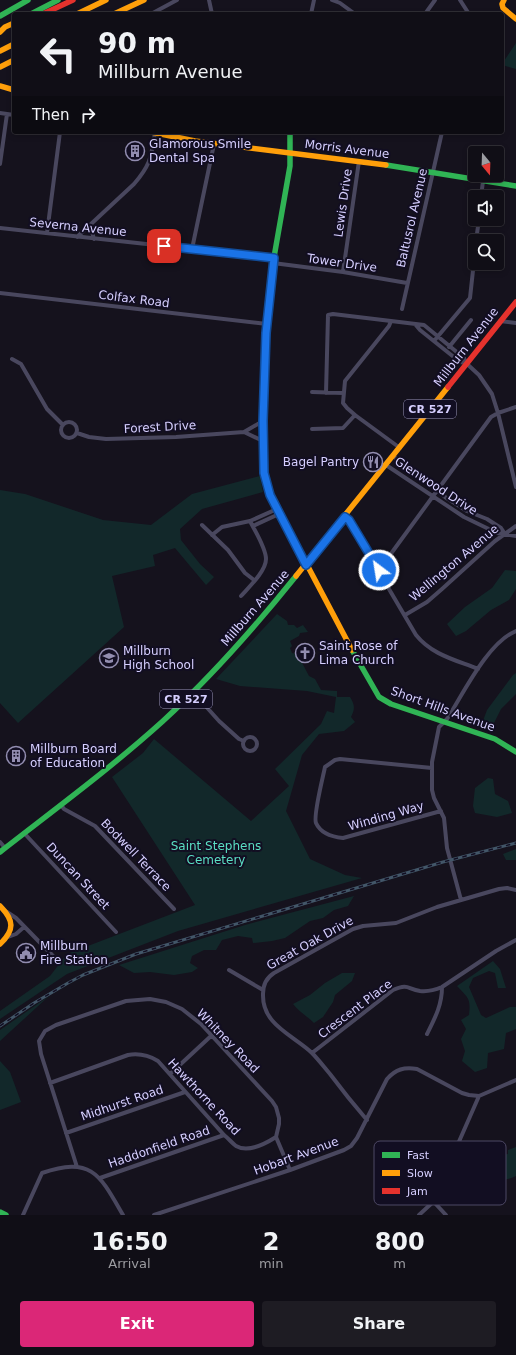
<!DOCTYPE html>
<style>
body{margin:0;font-family:"DejaVu Sans",sans-serif;background:#1e1c23;color:#f1f3f6;height:100vh;display:flex;flex-direction:column;font-size:15px;white-space:nowrap}
*{box-sizing:border-box;margin:0}
p{font-size:13px;color:#9c9ca1}
.icon{flex:none;width:22px;height:22px;fill:none;stroke:currentColor;stroke-width:2;stroke-linecap:round;stroke-linejoin:round}
.map{position:relative;height:1215px;overflow:hidden}
.side{display:flex;flex-direction:column;background:#100e16;flex:1}
.side>*{flex:none}
.guide{position:absolute;left:12px;top:12px;width:492px;height:122px;border-radius:4px;box-shadow:0 2px 6px #0003,0 0 0 1px #302e35;background:#100e16;color:#f1f3f6;overflow:hidden}
.needle{width:26px;rotate:161deg}
.buttons{position:absolute;left:468px;top:146px;display:grid;gap:8px}
.buttons a{display:grid;place-items:center;width:36px;height:36px;border-radius:4px;background:#100e16;box-shadow:0 2px 6px #0003,0 0 0 1px #302e35;font-size:20px}
.pin{position:absolute;display:grid;place-items:center;width:34px;height:34px;color:#fff;margin:-17px;border-radius:8px;box-shadow:0 2px 6px #0006}
.me{position:absolute;width:44px;margin:-22px;rotate:329deg;stroke-linejoin:round;filter:drop-shadow(0 0 3px #0008)}
.turn{display:flex;align-items:center;gap:14px;height:84px;padding:0 20px;font-size:18px}
.turn .icon{width:52px;height:52px;stroke-width:2.5}
.turn b{display:block;font-size:28px;line-height:34px}
.then{display:flex;align-items:center;height:38px;padding:0 20px;background:#0003;gap:8px;font-size:15px}
.eta{display:flex;justify-content:space-evenly;align-items:center;height:68px;text-align:center}
.eta b{font-size:24px;font-weight:700;line-height:28px}
.button{display:flex;gap:8px;margin-top:auto;padding:8px 20px}
.button a{flex:1;height:46px;border-radius:4px;background:#db2777;color:#fff;font-size:16px;font-weight:700;line-height:46px;text-align:center}
.button a+a{background:#1e1c23;color:#f1f3f6}
.map>svg:first-child{display:block}
.green{fill:#12282a}
.lines{fill:none;stroke-linecap:round;stroke-linejoin:round}
.street{stroke:#49475e;stroke-width:4}
.fast{stroke:#30b455;stroke-width:5.5}
.slow{stroke:#ff9f0a;stroke-width:5.5}
.jam{stroke:#e5322d;stroke-width:5.5}
.rail-casing{stroke:#425668;stroke-width:3}
.rail{stroke:#120e22;stroke-width:1.5;stroke-dasharray:4.5;stroke-linecap:butt}
.route-casing{stroke:#114b97;stroke-width:10}
.route{stroke:#1a73e8;stroke-width:7}
.labels{text-anchor:middle;stroke-width:4;stroke-linejoin:round;paint-order:stroke}
.shield{fill:#120e22;stroke:#9b95bd;stroke-width:1}
.shield-label{font-size:11px;font-weight:bold;fill:#d6cfff}
.poi-label{font-size:12px;fill:#d6cfff;stroke:#120e22;text-anchor:start}
.street-label{font-size:12px;fill:#d6cfff;stroke:#120e22}
.park-label{font-size:12px;fill:#5bdfc4;stroke:#120e22}
.key{fill:#120e22;stroke:#4d4864;stroke-width:1}
.key-label{font-size:11px;fill:#d6cfff}
</style>
<div class="map">
<svg width="516" height="1215" viewBox="0 0 516 1215">
<rect width="100%" height="100%" fill="#15121d"/>
<path class="green" d="M516 43V69L502 65V64Z
M260 476 263 492 202 509 180 529 181 540 200 564 214 577 206 585 175 548 153 555 155 566 112 576 124 627 18 723 0 703V490L25 494 103 520 151 525 192 494Z
M505 570 516 571V589L509 600 491 610 466 631 456 636 447 624 465 607 492 588Z
M277 614 287 621 288 625H294L297 628 303 625 308 632 300 633 299 636 290 641 292 646 290 648 292 653 296 654 299 657 309 676 315 679 321 690 337 691V697H350C355 705 355 709 351 717L355 722 344 731 319 734 302 755 286 811 310 859 345 875 362 878 178 931 67 974 0 1019V1011L50 976 67 954 195 905 112 777 143 753 154 739 251 821 289 786 275 769 321 724 327 711 334 713 336 697 307 691 240 686 216 679Z
M516 673V694L501 709 490 731 481 726 487 710 513 675Z
M488 778 493 779 495 794 508 801 512 813 497 817 475 813 473 806 475 788Z
M516 849V860H506L503 854Z
M354 896 348 906 334 910 323 918 310 921 285 938 272 941 253 943 252 938 238 936 222 940 216 950H204L192 956 190 963 198 968 192 972 174 975 150 972 134 973 119 965 245 925Z
M493 961 500 969 506 988H498L495 973 489 971 473 978 469 987 481 1015 486 1018 510 1007H516V1029L506 1033 504 1049 488 1053 487 1068 475 1072 462 1061 465 1051 461 1039 466 1029 461 1020 469 1015C471 998 468 998 457 986Z
M342 973H355L352 981 335 995 333 1002 323 1017 314 1023C307 1016 299 1012 293 1004L310 995 325 983Z
M49 996 0 1041V1030Z
M0 1061 10 1072 21 1102 0 1110Z
M516 1147V1176C504 1182 493 1180 481 1175 488 1164 495 1154 508 1154V1150Z"/>
<g class="lines">
<path class="street" d="M209 0 212 14
M332 0 340 3 355 14
M460 0 469 14
M151 14 177 0
M311 14 314 0
M425 14 435 0
M0 113 14 115
M0 164 7 114
M481 197 483 181
M90 225 94 239
M0 228 274 258
M47 233 60 132
M77 237 134 184C151 164 151 157 155 133
M476 241 479 219
M192 249 214 144
M273 263 343 272 407 283
M343 272 359 161
M0 293 267 324
M402 309 442 132
M500 321 516 323
M415 324 420 330 460 362 466 363
M434 341 470 298 475 252
M449 347 471 320
M12 359 21 364 47 409 63 425
M312 392 343 393
M326 393 328 315 333 314 391 321
M61 430a8 8 0 1 1 16 0a8 8 0 1 1-16 0Z
M312 429 343 428 355 415
M244 432 263 421
M77 433 89 437 106 439 176 437 244 432 263 441
M400 448 355 415 347 408 343 403 345 381 389 326 391 321 424 325 464 358 466 363 479 375 492 394 498 413 516 487
M393 456 445 497 467 511 487 519 501 528 505 534
M386 465 464 517 497 533 516 536
M345 517 349 521 416 635C432 655 456 660 478 669
M202 525 228 550 245 573 254 580
M253 526 279 514
M212 535 222 527 250 521 277 509
M379 570 491 417 498 413 516 407
M241 596C249 587 266 571 266 559 266 548 255 531 250 521
M405 615 427 602 442 589 495 541 516 526
M193 692 219 721 239 739 244 741
M243 744a7 7 0 1 1 14 0a7 7 0 1 1-14 0Z
M432 768 340 759 335 760 325 767C323 777 313 816 316 823 321 834 333 837 343 838L441 811
M61 805 64 809 95 826 174 909
M24 833 116 932
M0 842 5 848
M461 900 447 848 444 818 434 798 432 790V762L439 727 447 719C463 694 488 642 516 631
M7 912 16 918 54 957
M8 937 16 934 24 927
M229 970 263 990
M427 1034C435 1018 442 1005 442 987
M312 1053 393 990C409 983 407 989 420 991 428 992 435 990 442 987L496 951 516 940
M170 1074 211 1036
M50 1083 128 1055C139 1053 148 1055 158 1061L224 1135C228 1138 232 1143 236 1146 248 1153 265 1144 276 1137
M367 1120C354 1105 342 1090 330 1074 324 1067 318 1059 312 1053 293 1035 262 1025 263 994 263 985 266 978 274 973L353 929 363 926 396 923 437 907 499 889 507 888 516 890
M66 1133 185 1092
M77 1167 41 1054 39 1041 45 1031 56 1025 126 1001 150 999 166 1002 182 1009 201 1024 272 1101 276 1107 279 1118V1124L276 1137 290 1170
M100 1178 224 1135
M433 1201 446 1215
M23 1215 42 1173C92 1156 100 1175 123 1215
M154 1215 290 1170 344 1150 351 1146 357 1138 387 1079C396 1069 404 1067 417 1069L462 1093 469 1095 479 1096 516 1080
M419 1215 432 1203 479 1096"/>
<path class="fast" d="M31 14 58 0
M0 16 28 0
M386 165 516 186
M277 508 270 495 264 473 263 421 265 333 273 263 290 166V132
M352 650 379 697 391 704 495 739 516 752
M0 852C55 809 111 768 163 721 211 677 255 627 296 576
M0 1212 6 1215"/>
<path class="slow" d="M504 0 502 4 503 8 516 19
M77 14 106 0
M114 14 144 0
M0 32 5 27 14 23
M0 51 14 44
M0 67 14 60
M0 86 14 90
M151 132 195 141 386 165
M277 508 352 650
M296 576 448 387
M0 906C14 920 15 930 0 944"/>
<path class="jam" d="M43 14 73 0
M448 387 516 302"/>
<defs>
<path id="rail" d="M0 1026 34 1003 68 983 83 975 136 954 443 862 516 843"/>
</defs>
<use href="#rail" class="rail-casing"/>
<use href="#rail" class="rail"/>
</g>
<g class="lines">
<defs>
<path id="route" d="M164 246 274 258 266 333 263 421 264 473 270 495 306 565 345 517 349 520 379 570"/>
</defs>
<use href="#route" class="route-casing"/>
<use href="#route" class="route"/>
</g>
<defs>
<symbol id="building-ring" viewBox="-11 -11 22 22"><circle r="9.5" fill="#120e22" stroke="#928db0" stroke-width="1.5"/><path d="M-4-6H4V6H1V3H-1V6H-4ZM-2.5-4.3h1.7v1.8h-1.7ZM.8-4.3h1.7v1.8H.8ZM-2.5-1h1.7V.8h-1.7ZM.8-1h1.7V.8H.8Z" fill="#928db0"/></symbol>
<symbol id="restaurant-ring" viewBox="-11 -11 22 22"><circle r="9.5" fill="#120e22" stroke="#928db0" stroke-width="1.5"/><path d="M-5-6h1v4h1v-4h1v4h1v-4h1v5L-1.5 .5V6h-2V.5L-5-1ZM5-6V6H3V1.5H1.5Q1.5-4 5-6Z" fill="#928db0"/></symbol>
<symbol id="church-ring" viewBox="-11 -11 22 22"><circle r="9.5" fill="#120e22" stroke="#928db0" stroke-width="1.5"/><path d="M-1.2-6h2.4v3.5h3.3v2.4h-3.3V6h-2.4V-.1h-3.3v-2.4h3.3Z" fill="#928db0"/></symbol>
<symbol id="school-ring" viewBox="-11 -11 22 22"><circle r="9.5" fill="#120e22" stroke="#928db0" stroke-width="1.5"/><path d="M0-5L7-2L0 1L-7-2ZM-4 1L0 2.5L4 1V4Q0 6-4 4Z" fill="#928db0"/></symbol>
<symbol id="civic-ring" viewBox="-11 -11 22 22"><circle r="9.5" fill="#120e22" stroke="#928db0" stroke-width="1.5"/><path d="M-.6-6.5H3V-4.5H.6V-3L4-1V1h2V6H-6V1h2V-1L-.6-3ZM-1.2 2.5V6h2.4V2.5Z" fill="#928db0"/></symbol>
</defs>
<g fill-rule="evenodd">
<use href="#building-ring" x="124" y="140" width="22" height="22"/>
<use href="#restaurant-ring" x="362" y="451" width="22" height="22"/>
<use href="#church-ring" x="294" y="642" width="22" height="22"/>
<use href="#school-ring" x="98" y="647" width="22" height="22"/>
<use href="#building-ring" x="5" y="745" width="22" height="22"/>
<use href="#civic-ring" x="15" y="942" width="22" height="22"/>
</g>
<g class="labels">
<g class="shield">
<rect x="404" y="400" width="52" height="18" rx="3"/>
<rect x="160" y="690" width="52" height="18" rx="3"/>
</g>
<g class="shield-label">
<text x="430" y="413">CR 527</text>
<text x="186" y="703">CR 527</text>
</g>
<g class="poi-label">
<text x="149" y="148">Glamorous Smile<tspan x="149" dy="14">Dental Spa</tspan></text>
<text x="359" y="466" text-anchor="end">Bagel Pantry</text>
<text x="319" y="650">Saint Rose of<tspan x="319" dy="14">Lima Church</tspan></text>
<text x="123" y="655">Millburn<tspan x="123" dy="14">High School</tspan></text>
<text x="30" y="753">Millburn Board<tspan x="30" dy="14">of Education</tspan></text>
<text x="40" y="950">Millburn<tspan x="40" dy="14">Fire Station</tspan></text>
</g>
<g class="street-label">
<text transform="translate(347 149) rotate(7)" y="4">Morris Avenue</text>
<text transform="translate(343 203) rotate(-82)" y="4">Lewis Drive</text>
<text transform="translate(412 218) rotate(-77)" y="4">Baltusrol Avenue</text>
<text transform="translate(78 227) rotate(6)" y="4">Severna Avenue</text>
<text transform="translate(342 263) rotate(8)" y="4">Tower Drive</text>
<text transform="translate(134 299) rotate(7)" y="4">Colfax Road</text>
<text transform="translate(466 347) rotate(-52)" y="4">Millburn Avenue</text>
<text transform="translate(160 427) rotate(-3)" y="4">Forest Drive</text>
<text transform="translate(436 486) rotate(33)" y="4">Glenwood Drive</text>
<text transform="translate(454 563) rotate(-40)" y="4">Wellington Avenue</text>
<text transform="translate(255 608) rotate(-49)" y="4">Millburn Avenue</text>
<text transform="translate(443 709) rotate(20)" y="4">Short Hills Avenue</text>
<text transform="translate(386 816) rotate(-16)" y="4">Winding Way</text>
<text transform="translate(136 855) rotate(46)" y="4">Bodwell Terrace</text>
<text transform="translate(78 876) rotate(47)" y="4">Duncan Street</text>
<text transform="translate(310 943) rotate(-29)" y="4">Great Oak Drive</text>
<text transform="translate(355 1009) rotate(-37)" y="4">Crescent Place</text>
<text transform="translate(228 1041) rotate(46)" y="4">Whitney Road</text>
<text transform="translate(204 1097) rotate(47)" y="4">Hawthorne Road</text>
<text transform="translate(122 1103) rotate(-19)" y="4">Midhurst Road</text>
<text transform="translate(159 1147) rotate(-19)" y="4">Haddonfield Road</text>
<text transform="translate(296 1156) rotate(-20)" y="4">Hobart Avenue</text>
</g>
<g class="park-label">
<text x="216" y="850">Saint Stephens<tspan x="216" dy="14">Cemetery</tspan></text>
</g>
</g>
<rect x="374" y="1141" width="132" height="64" rx="6" class="key"/>
<rect x="382" y="1152" width="18" height="6" fill="#30b455"/>
<rect x="382" y="1170" width="18" height="6" fill="#ff9f0a"/>
<rect x="382" y="1188" width="18" height="6" fill="#e5322d"/>
<g class="key-label">
<text x="407" y="1159">Fast</text>
<text x="407" y="1177">Slow</text>
<text x="407" y="1195">Jam</text>
</g>
</svg>
<div class="buttons">
<a><svg class="needle" viewBox="-14 -14 28 28"><path d="M0-13l5 13h-10z" fill="#e53935"/><path d="M0 13l5-13h-10z" fill="#9c9ca1"/></svg></a>
<a><svg class="icon" aria-label="sound" viewBox="0 0 24 24"><path d="M4 9h4l5-4v14l-5-4H4zM17 9q2 3 0 6"/></svg></a>
<a><svg class="icon" aria-label="search" viewBox="0 0 24 24"><circle cx="10" cy="10" r="6"/><path d="M15 15l6 6"/></svg></a>
</div>
<div class="pin" style="left:164px;top:246px;background:#d93025"><svg class="icon" aria-label="arrive" viewBox="0 0 24 24"><path d="M6 21V4h12l-3 4 3 4H6"/></svg></div>
<svg class="me" style="left:379px;top:570px" viewBox="-20 -20 40 40"><circle r="17" fill="#1a73e8" stroke="#fff" stroke-width="3"/><path d="M0-11L8 9 0 5-8 9z" fill="#fff"/></svg>
<div class="guide">
<div class="turn"><svg class="icon" aria-label="left" viewBox="0 0 24 24"><path d="M17 20v-9H6M10 6l-5 5 5 5"/></svg><div><b>90 m</b>Millburn Avenue</div></div>
<div class="then">Then<svg class="icon" aria-label="right" viewBox="0 0 24 24"><path d="M7 20v-9h11M14 6l5 5-5 5"/></svg></div>
</div>
</div>
<section class="side">
<div class="eta">
<div><b>16:50</b><p>Arrival</p></div>
<div><b>2</b><p>min</p></div>
<div><b>800</b><p>m</p></div>
</div>
<div class="button"><a>Exit</a><a>Share</a></div>
</section>
